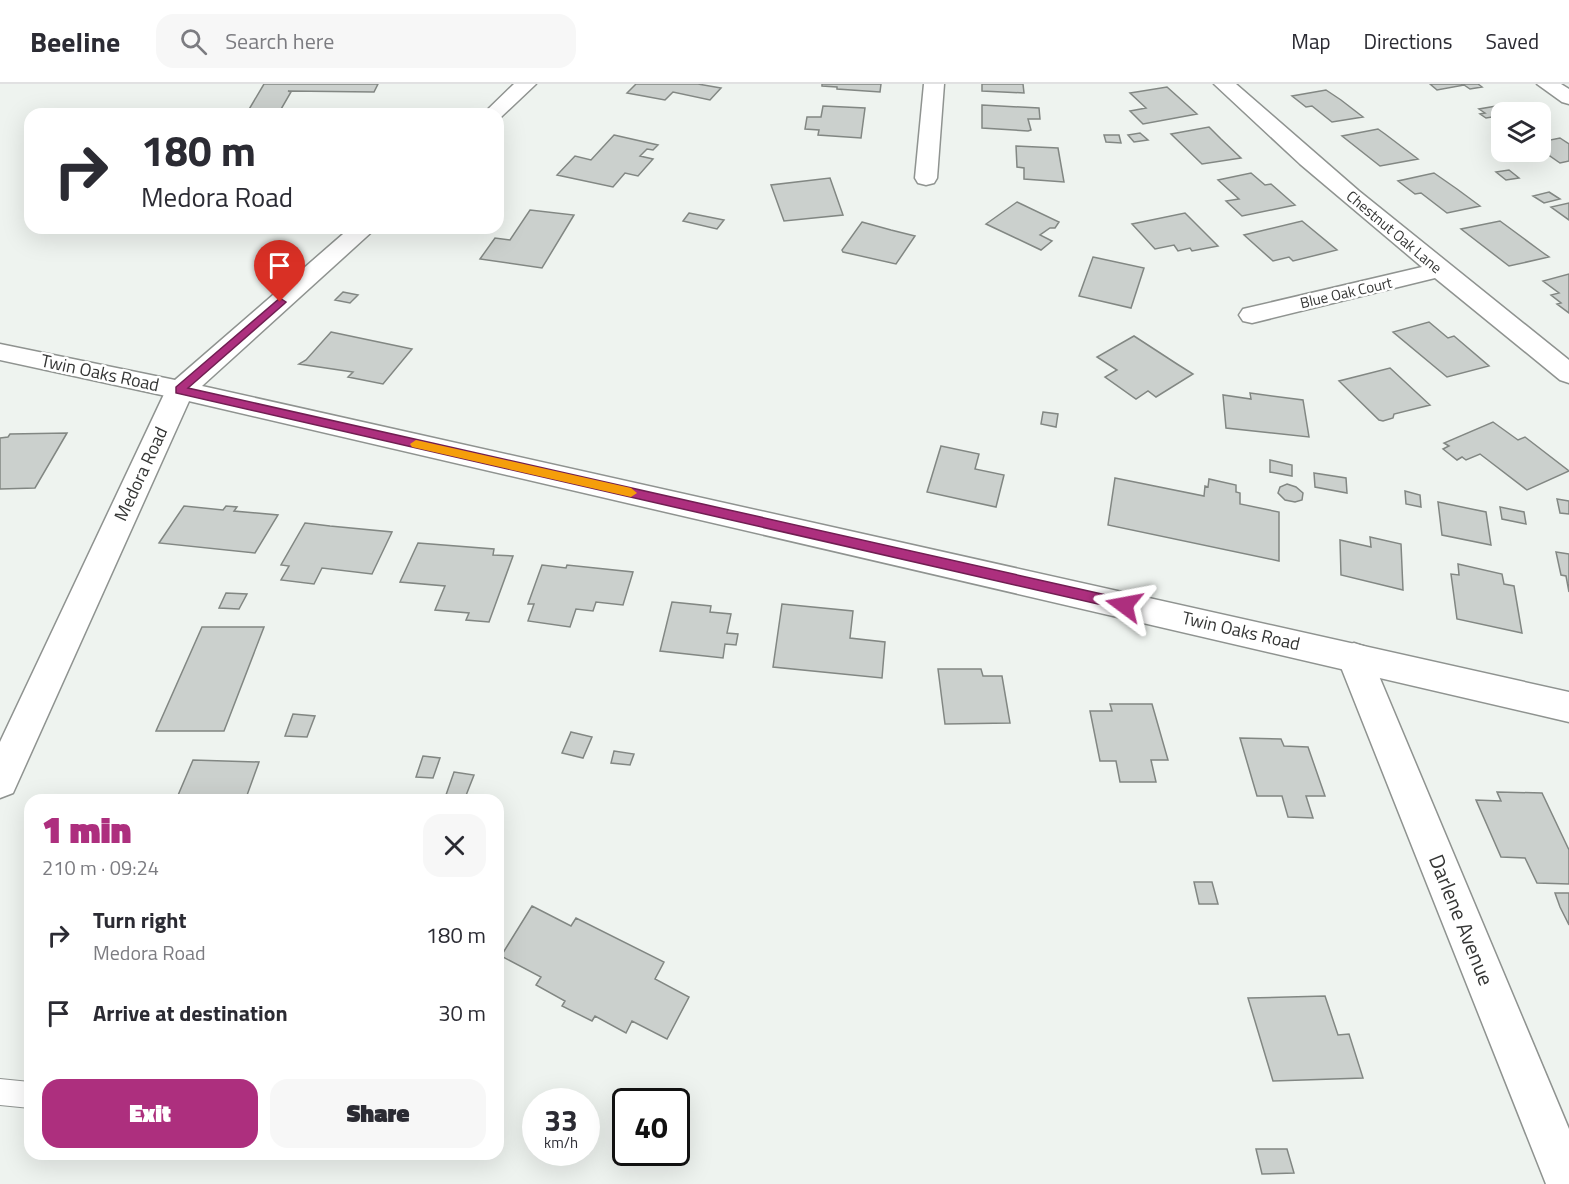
<!DOCTYPE html>
<meta charset="utf-8">
<style>
body{margin:0;font-family:"Titillium Web",sans-serif;background:#f7f7f7;color:#2b2b33;height:100vh;display:flex;flex-direction:column;font-size:22px;white-space:nowrap}
*{box-sizing:border-box;margin:0}
p{font-size:20px;color:#7c7c81}
.icon{flex:none;width:33px;height:33px;fill:none;stroke:currentColor;stroke-width:2;stroke-linecap:round;stroke-linejoin:round}
.map{position:relative;flex:1;overflow:hidden}
.panel{position:absolute;left:24px;top:710px;width:480px;height:366px;display:flex;flex-direction:column;background:#fff;border-radius:18px;box-shadow:0 6px 24px #0002}
.panel>*{flex:none}
.top-card{position:absolute;left:24px;top:24px;width:480px;height:126px;border-radius:18px;box-shadow:0 6px 24px #0002;background:#fff;color:#2b2b33;overflow:hidden}
.fabs{position:absolute;left:1491px;top:18px;display:grid;gap:12px}
.fabs a{display:grid;place-items:center;width:60px;height:60px;border-radius:12px;background:#fff;box-shadow:0 6px 24px #0002;font-size:30px}
.speed{position:absolute;left:522px;top:1004px;display:flex;gap:12px;font-size:30px;font-weight:700;text-align:center}
.speed>*{display:grid;place-content:center;width:78px;height:78px;border-radius:50%;background:#fff;box-shadow:0 6px 24px #0002;line-height:1}
.speed small{font-size:15px;font-weight:400}
.speed .limit{border:3px solid #111;border-radius:9px;background:#fff;color:#111}
.pin{position:absolute;display:grid;place-items:center;width:51px;height:51px;color:#fff;margin:-62px -26px;border-radius:50% 50% 50% 0;rotate:-45deg;box-shadow:0 0 6px #0007}
.pin .icon{rotate:45deg}
.me{position:absolute;width:66px;margin:-33px;rotate:283deg;stroke-linejoin:round;filter:drop-shadow(0 0 4px #0008)}
.turn{display:flex;align-items:center;gap:21px;height:126px;padding:0 18px;font-size:27px}
.turn .icon{width:78px;height:78px;stroke-width:2.5}
.turn b{display:block;font-size:42px;line-height:51px}
.round{display:grid;place-items:center;flex:none;width:63px;height:63px;border-radius:18px;background:#f7f7f7}
.headline{display:flex;align-items:center;justify-content:space-between;height:102px;padding:0 18px}
h1{font-size:36px;font-weight:800;line-height:45px;color:#ad2f7e}
.primary-button{display:flex;gap:12px;margin-top:auto;padding:12px 18px}
.primary-button a{flex:1;height:69px;border-radius:18px;background:#ad2f7e;color:#fff;font-size:24px;font-weight:800;line-height:69px;text-align:center}
.primary-button a+a{background:#f7f7f7;color:#2b2b33}
ul{padding:0;list-style:none}
li{display:flex;align-items:center;gap:18px;height:78px;padding:0 18px}
li div{flex:1}
li b{display:block;font-size:22px}
li em{font-style:normal}
header{display:flex;align-items:center;gap:36px;box-sizing:border-box;height:84px;padding:0 30px;background:#fff;border-bottom:2px solid #e1e1e2}
header strong{font-size:28px}
nav{display:flex;gap:33px;margin-inline-start:auto;font-size:21px}
.search{width:420px;height:54px;background:#f7f7f7;display:flex;align-items:center;gap:15px;box-sizing:border-box;padding:0 21px;border-radius:18px;color:#7c7c81;font-size:22px}
.map>svg:first-child{display:block}
.building{fill:#cbd0cd;stroke:#828783;stroke-width:1.5}
.lines{fill:none;stroke-linecap:round;stroke-linejoin:round}
.lane-casing{stroke:#8f9390;stroke-width:2}
.street-casing{stroke:#8f9390;stroke-width:3}
.secondary-casing{stroke:#8f9390;stroke-width:3}
.lane{fill:#fff;fill-rule:evenodd}
.street{fill:#fff;fill-rule:evenodd}
.secondary{fill:#fff;fill-rule:evenodd}
.route{fill:#ad2f7e;stroke:#701f52;stroke-width:1.5}
.slow{fill:#f59e0b}
.labels{text-anchor:middle;stroke-width:5;stroke-linejoin:round;paint-order:stroke}
.far-street-label{font-size:15px;fill:#353635;stroke:#fff}
.street-label{font-size:18px;fill:#353635;stroke:#fff}
.near-street-label{font-size:21px;fill:#353635;stroke:#fff}
</style>
<header>
<strong>Beeline</strong>
<div class="search"><svg class="icon" aria-label="search" viewBox="0 0 24 24"><circle cx="10" cy="10" r="6"/><path d="M15 15l6 6"/></svg>Search here</div>
<nav><a>Map</a><a>Directions</a><a>Saved</a></nav>
</header>
<div class="map">
<svg width="1569" height="1100" viewBox="0 0 1569 1100">
<rect width="100%" height="100%" fill="#eef3ef"/>
<path class="building" d="M264 0H378L374 8 288 7 291 8 280 27H248Z
M636 0H698L721 4 710 16 673 8 665 16 627 9Z
M822 0H881L880 8 837 5V3L822 2Z
M982 0H1023L1024 9 982 7Z
M1430 0H1478L1482 3 1470 5 1464 1 1437 6Z
M1167 3 1197 30 1143 40 1130 27 1146 24 1130 9Z
M1326 6 1341 16 1363 33 1332 38 1312 22 1306 23 1292 12Z
M1508 20 1521 28H1502V40L1492 33 1486 34 1480 30 1485 29 1479 25Z
M982 21 1039 24 1040 35H1028L1031 46 1028 47 982 44Z
M823 22 865 24 861 54 818 51 819 46 805 45 807 33H821Z
M1209 43 1221 55 1241 74 1202 80 1171 50Z
M1378 45 1385 50 1418 75 1380 82 1342 52Z
M1140 49 1148 56 1134 58 1128 51Z
M614 51 658 61 653 66 647 65 640 72 653 75 638 92 625 89 613 103 557 91 575 72 591 76Z
M1104 51H1119L1121 59 1106 58Z
M1560 54 1569 60V77L1560 79 1540 65V58Z
M1016 62 1058 64 1064 98 1024 95V84L1017 83Z
M1509 86 1519 94 1506 96 1496 88Z
M1251 89 1265 101 1271 100 1295 121 1242 132 1226 117 1239 115 1218 96Z
M1434 89 1457 105 1480 122 1447 129 1421 109 1415 110 1398 97Z
M830 94 843 131 784 137 771 101Z
M1549 108 1560 115 1544 119 1533 112Z
M1017 118 1059 138 1055 144H1050L1040 151 1052 157 1041 166 986 140Z
M1569 119V136L1551 123Z
M530 126 574 131 542 184 480 175 495 154 510 156Z
M689 129 724 136 717 145 683 137Z
M1185 129 1218 162 1192 167 1190 164 1178 167 1174 161 1155 165 1132 140Z
M1302 137 1337 166 1293 177 1289 173 1273 177 1244 151Z
M1500 137 1542 168 1549 173 1509 182 1461 145Z
M862 138 891 146 915 152 896 180 843 168 842 166Z
M1093 173 1144 184 1131 224 1079 212Z
M1569 190V229L1557 220 1561 219 1551 211 1559 209 1543 197Z
M343 208 358 211 350 219 335 216Z
M1429 238 1448 254 1454 252 1489 282 1447 293 1393 248Z
M331 248 412 265 383 300 348 293 353 288 299 280 306 276Z
M1134 252 1177 280 1193 290 1156 313 1148 307 1136 315 1105 293 1117 286 1097 273Z
M1390 284 1430 321 1394 330 1393 334 1383 337 1379 336 1339 297Z
M1250 309 1303 316 1309 353 1226 344 1223 311 1251 315Z
M1043 328 1058 330 1056 343 1041 340Z
M1493 338 1518 356 1525 353 1569 387 1527 406 1480 370 1466 376 1462 373 1457 376 1443 365 1449 362 1444 359Z
M67 349 35 404 0 405V354L8 353 10 350Z
M941 362 979 370 975 385 1004 391 996 423 927 408Z
M1270 376 1292 381V392L1270 388Z
M1314 389 1346 394 1347 409 1315 403Z
M1115 394 1204 412 1205 402 1208 403 1209 395 1236 401V408L1240 409V420L1279 428V477L1108 441Z
M1287 400 1296 403 1303 409 1302 416 1295 418 1285 416 1278 409 1280 403Z
M1405 407 1420 411 1421 423 1406 420Z
M1557 415 1569 417V430L1560 429Z
M1438 418 1486 428 1491 461 1442 451Z
M184 422 223 426 226 422 237 423 234 427 278 431 255 469 159 459Z
M1500 423 1524 428 1526 440 1502 435Z
M305 439 330 442 392 448 372 490 322 484 314 500 281 496 289 482 281 481Z
M1370 453 1401 460 1403 506 1341 491 1340 456 1371 463Z
M418 459 494 465 493 471 513 472 489 538 466 536 469 529 435 526 445 502 400 498Z
M1556 468 1569 470V508L1566 492 1561 491Z
M1458 480 1502 490 1504 500 1514 502 1522 549 1457 535 1451 490 1459 491Z
M542 481 566 484 567 481 633 488 623 521 596 518 593 527 576 525 570 543 528 537 534 520H528Z
M226 509 247 510 239 525 219 524Z
M672 518 711 522 710 528 731 530 727 549 738 550 736 561 725 560 723 574 660 567Z
M782 520 853 527 850 554 885 558 882 594 773 583Z
M202 543H264L224 647H156Z
M938 585H981L983 592H1002L1010 639 945 640Z
M1110 620H1152L1168 676H1151L1156 698H1120L1116 677H1100L1090 627H1112Z
M293 630 315 632 307 653 285 652Z
M571 648 592 653 583 674 562 669Z
M1240 654 1281 655 1284 662 1308 663 1325 712H1306L1313 734 1288 733 1282 712H1257Z
M614 667 634 670 630 681 611 679Z
M423 672 440 674 433 694 416 693Z
M193 676 259 678 246 714 270 716H176Z
M454 688 474 691 465 714 446 711Z
M1497 708 1542 709 1569 766V800L1537 799 1525 774 1501 773 1476 716 1501 717Z
M1194 798H1212L1218 820H1199Z
M1555 809H1569V841L1560 823Z
M532 822 571 842 576 834 664 878 655 895 689 913 667 955 632 937 626 949 595 932 592 937 562 922 565 917 536 901 541 893 501 872Z
M1325 912 1338 951 1349 950 1363 994 1273 997 1248 914Z
M1256 1065H1287L1294 1089 1262 1090Z"/>
<g class="lines">
<defs>
<path id="lane" d="M0 995 30 998V1024L0 1021Z"/>
<path id="street" d="M924 0H944L937 94 934 99 926 101 918 99 915 94Z
M1214 0H1236L1359 107 1569 276V299L1560 296 1435 194 1252 239 1243 237 1239 231 1243 225 1422 183 1300 80Z
M180 297 190 300 194 306 13 709 0 714V658L166 306 170 300Z
M1354 559 1366 563 1371 573 1569 1045V1100H1546L1337 573 1342 563Z"/>
<path id="secondary" d="M514 0H536L500 34 498 35V30H483Z
M1537 0H1561L1569 5V20L1562 18Z
M350 144H376L202 302 1569 608V638L180 315 0 276V260L175 296Z"/>
</defs>
<use href="#lane" class="lane-casing"/>
<use href="#street" class="street-casing"/>
<use href="#secondary" class="secondary-casing"/>
<use href="#lane" class="lane"/>
<use href="#street" class="street"/>
<use href="#secondary" class="secondary"/>
</g>
<path class="route" d="M280 214 286 218 284 220 188 304 1124 515 1130 521 1124 526 176 309V303Z"/>
<path class="slow" d="M416 356 631 404 637 409 631 413 412 363 410 360Z"/>
<g class="labels">
<g class="far-street-label">
<text transform="translate(1394 148) rotate(40)" y="5">Chestnut Oak Lane</text>
<text transform="translate(1346 209) rotate(-13)" y="5">Blue Oak Court</text>
</g>
<g class="street-label">
<text transform="translate(100 289) rotate(12)" y="6">Twin Oaks Road</text>
<text transform="translate(141 390) rotate(-65)" y="6">Medora Road</text>
<text transform="translate(1241 547) rotate(13)" y="6">Twin Oaks Road</text>
</g>
<g class="near-street-label">
<text transform="translate(1461 836) rotate(68)" y="7">Darlene Avenue</text>
</g>
</g>
</svg>
<div class="fabs">
<a><svg class="icon" aria-label="layers" viewBox="0 0 24 24"><path d="M12 4l9 5-9 5-9-5zM3 14l9 5 9-5"/></svg></a>
</div>
<div class="speed"><div>33<small>km/h</small></div><div class="limit">40</div></div>
<div class="pin" style="left:280px;top:218px;background:#d93025"><svg class="icon" aria-label="arrive" viewBox="0 0 24 24"><path d="M6 21V4h12l-3 4 3 4H6"/></svg></div>
<svg class="me" style="left:1124px;top:521px" viewBox="-20 -20 40 40"><path d="M0-17L14 15 0 8-14 15z" fill="#ad2f7e" stroke="#fff" stroke-width="4"/></svg>
<div class="top-card">
<div class="turn"><svg class="icon" aria-label="right" viewBox="0 0 24 24"><path d="M7 20v-9h11M14 6l5 5-5 5"/></svg><div><b>180 m</b>Medora Road</div></div>
</div>
<section class="panel">
<div class="headline"><div><h1>1 min</h1><p>210 m · 09:24</p></div><a class="round"><svg class="icon" aria-label="close" viewBox="0 0 24 24"><path d="M6 6l12 12M18 6L6 18"/></svg></a></div>
<ul>
<li><svg class="icon" aria-label="right" viewBox="0 0 24 24"><path d="M7 20v-9h11M14 6l5 5-5 5"/></svg><div><b>Turn right</b><p>Medora Road</p></div><em>180 m</em></li>
<li><svg class="icon" aria-label="arrive" viewBox="0 0 24 24"><path d="M6 21V4h12l-3 4 3 4H6"/></svg><div><b>Arrive at destination</b></div><em>30 m</em></li>
</ul>
<div class="primary-button"><a>Exit</a><a>Share</a></div>
</section>
</div>
